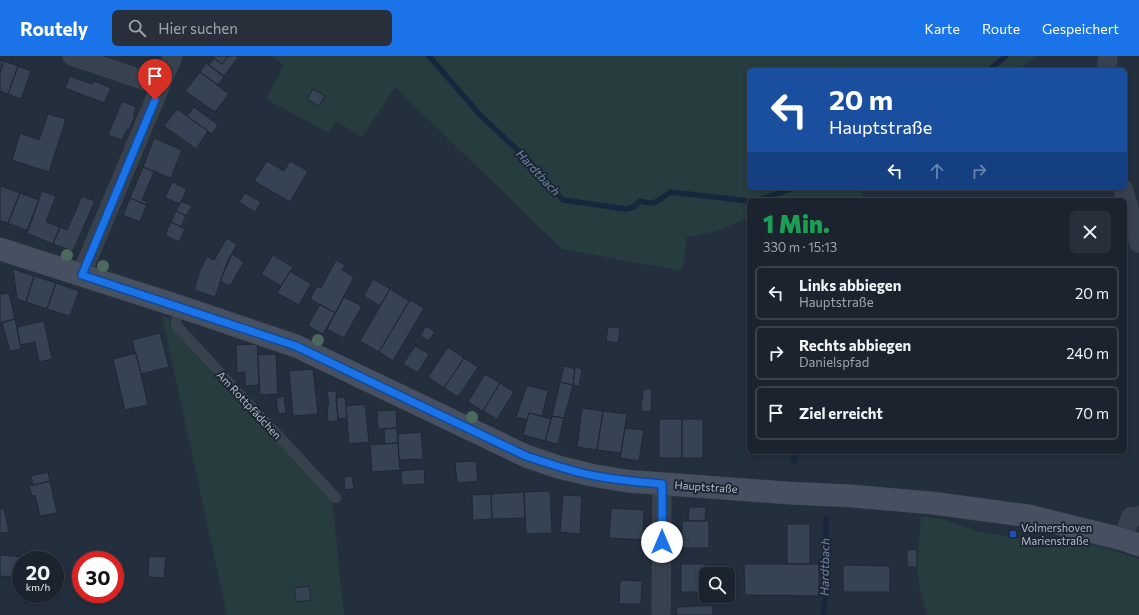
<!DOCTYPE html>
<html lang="de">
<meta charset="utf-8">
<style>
body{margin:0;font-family:Commissioner,sans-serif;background:#282f3a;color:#f1f3f6;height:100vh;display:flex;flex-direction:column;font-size:15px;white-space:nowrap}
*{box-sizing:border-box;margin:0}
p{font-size:13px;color:#a0a4aa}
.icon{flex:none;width:22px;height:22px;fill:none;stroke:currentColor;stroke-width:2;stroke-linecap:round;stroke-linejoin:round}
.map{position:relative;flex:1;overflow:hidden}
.side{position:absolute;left:747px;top:142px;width:380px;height:256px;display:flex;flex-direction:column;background:#1b232e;border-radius:6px;box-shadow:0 2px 6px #0003,0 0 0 1px #39404a}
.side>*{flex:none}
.hud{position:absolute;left:747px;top:12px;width:380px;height:122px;border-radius:6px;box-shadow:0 2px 6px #0003,0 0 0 1px #39404a;background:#1a4fa0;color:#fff;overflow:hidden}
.controls{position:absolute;left:699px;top:511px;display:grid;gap:8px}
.controls a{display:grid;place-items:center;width:36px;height:36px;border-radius:6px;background:#1b232e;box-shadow:0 2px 6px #0003,0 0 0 1px #39404a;font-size:20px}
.speed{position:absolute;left:12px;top:495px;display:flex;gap:8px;font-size:20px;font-weight:700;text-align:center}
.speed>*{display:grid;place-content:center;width:52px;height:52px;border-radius:50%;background:#1b232e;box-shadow:0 2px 6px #0003,0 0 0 1px #39404a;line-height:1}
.speed small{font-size:10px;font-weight:400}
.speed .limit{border:6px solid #d22;background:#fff;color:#111}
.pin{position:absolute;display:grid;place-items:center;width:34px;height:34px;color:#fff;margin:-41px -17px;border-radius:50% 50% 50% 0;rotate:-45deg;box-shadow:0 0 4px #0007}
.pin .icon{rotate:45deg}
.me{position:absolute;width:44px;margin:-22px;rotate:0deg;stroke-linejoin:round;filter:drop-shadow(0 0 3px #0008)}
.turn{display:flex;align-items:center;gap:14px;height:84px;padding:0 16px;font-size:18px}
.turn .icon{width:52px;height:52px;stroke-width:2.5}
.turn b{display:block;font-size:28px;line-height:34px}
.lanes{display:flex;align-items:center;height:38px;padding:0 16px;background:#0003;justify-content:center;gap:20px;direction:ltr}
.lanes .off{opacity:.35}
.round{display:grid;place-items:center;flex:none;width:42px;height:42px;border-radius:6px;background:#282f3a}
.headline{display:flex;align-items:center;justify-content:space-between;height:68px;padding:0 16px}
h1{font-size:24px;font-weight:800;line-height:30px;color:#1e9e55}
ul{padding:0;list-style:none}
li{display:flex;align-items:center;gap:12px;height:54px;margin:0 8px 6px;padding:0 8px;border:2px solid #39404a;border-radius:6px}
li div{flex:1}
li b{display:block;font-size:15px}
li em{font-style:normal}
header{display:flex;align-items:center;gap:24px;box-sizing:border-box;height:56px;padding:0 20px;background:#1a73e8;color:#fff}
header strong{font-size:19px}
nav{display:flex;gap:22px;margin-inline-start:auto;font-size:14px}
.search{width:280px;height:36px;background:#282f3a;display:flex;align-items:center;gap:10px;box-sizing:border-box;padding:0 14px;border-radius:6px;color:#a0a4aa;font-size:15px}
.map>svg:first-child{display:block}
.green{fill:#263c3f}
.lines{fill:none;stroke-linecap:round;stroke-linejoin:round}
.stream{stroke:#17263c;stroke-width:5.5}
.building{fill:#364354;stroke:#1f2835}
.lane-casing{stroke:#414a57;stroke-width:10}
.street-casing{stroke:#414a57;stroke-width:19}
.secondary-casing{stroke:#414a57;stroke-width:23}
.lane{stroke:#38414e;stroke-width:9}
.street{stroke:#38414e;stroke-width:18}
.secondary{stroke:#465061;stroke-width:22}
.tree{fill:#4b6a5d}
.route-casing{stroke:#114b97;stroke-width:10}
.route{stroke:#1a73e8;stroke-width:7}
.transit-dot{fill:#1a4fb4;stroke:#1d2633;stroke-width:1.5}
.labels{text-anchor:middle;stroke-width:4;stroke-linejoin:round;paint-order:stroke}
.street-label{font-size:11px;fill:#b4bcc9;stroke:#1d2633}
.poi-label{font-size:11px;fill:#b4bcc9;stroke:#1d2633;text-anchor:start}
.water-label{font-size:12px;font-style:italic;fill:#6d86a8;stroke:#1d2633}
</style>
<header>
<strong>Routely</strong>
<div class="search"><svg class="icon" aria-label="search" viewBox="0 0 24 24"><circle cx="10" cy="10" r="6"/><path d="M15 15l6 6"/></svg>Hier suchen</div>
<nav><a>Karte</a><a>Route</a><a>Gespeichert</a></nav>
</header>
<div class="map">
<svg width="1139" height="559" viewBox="0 0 1139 559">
<rect width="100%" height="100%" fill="#242f3e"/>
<path class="green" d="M272 0H1037L1016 14H749V132H860L864 144H749V161L718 175 687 181 682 215 562 193 395 31 362 81 336 65 329 77 266 43 284 9Z
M162 260 169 262 171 270 238 345 332 443 344 559H227Z
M921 460 946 464 980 476 1026 483 1059 482 1102 491 1139 503V559H927L920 534 917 513Z"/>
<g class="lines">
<path class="stream" d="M429 0 480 59 527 103 563 144 626 153 634 151 640 145C655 150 658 145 670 136L749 145
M989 14 1006 0
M759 144 793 132
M794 396V405
M823 559 826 537V463"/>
</g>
<path class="building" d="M211 0H228L222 8Z
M228 0H239L224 20 209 9 214 2 222 8Z
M0 4 4 5 0 16Z
M4 5 18 10 8 38 0 35V16Z
M206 7 224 21 218 29 200 16Z
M18 10 31 15 21 43 8 38Z
M200 16 229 38 215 56 185 35Z
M70 20 92 28 94 25 111 32 104 47 65 32Z
M313 33 325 40 319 50 307 43Z
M122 45 136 51 133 60H135L129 74 127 73 122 84 108 79Z
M194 51 218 69 212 78 187 60Z
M177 53 208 75 196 93 164 70Z
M48 58 66 63 49 116 12 104 20 77 39 84Z
M154 82 182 94 171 122 143 111Z
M267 105 284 115 290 105 308 115 290 146 254 125Z
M143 111 154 116 142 144 148 146 147 149 130 142Z
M172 126 187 133 180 148 165 142Z
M1 130 20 137 8 167 0 165V134Z
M42 135 56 140 46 166 60 171 53 188 26 177Z
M20 137 39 144 28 175 8 167Z
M245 137 261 146 255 156 239 146Z
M82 140 95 145 73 195 53 188 60 171 67 174Z
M130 142 147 149 140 166 123 159Z
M181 145 192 150 186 160 176 155Z
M176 155 186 160 181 171 171 166Z
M171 166 185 173 179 186 165 179Z
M227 182 237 189 228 204 215 241 194 234 199 217 207 200 214 204Z
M232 198 244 206 230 230 220 225Z
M273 199 293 211 281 230 261 218Z
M336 204 345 209 342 214 354 221 335 257 310 243 317 230 321 232Z
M13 213 34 220 26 246 17 243Z
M290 215 311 228 299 249 277 237Z
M34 220 56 227 47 253 26 246Z
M373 223 390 233 380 250 364 240Z
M56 227 79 235 70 260 47 253Z
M390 233 409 245 379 296 360 285Z
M9 237 15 263 0 267V238Z
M344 241 362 250 344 282 327 273Z
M410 244 424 252 393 305 379 296Z
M320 248 335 257 323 278 308 270Z
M15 263 21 293 10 295 2 267Z
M44 265 52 303 39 306 35 286 20 289 17 271Z
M426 270 435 276 429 285 420 280Z
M608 271 620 272 618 287 606 285Z
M160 277 169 311 141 318 132 284Z
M257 288 259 329 245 330V316L237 317 236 289Z
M415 290 429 298 418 317 403 308Z
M448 291 464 302 444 332 428 321Z
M136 297 148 349 125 354 113 303Z
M276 298 278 338 260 339 258 299Z
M464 302 478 311 458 341 444 332Z
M564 310 575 313 573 329 560 326Z
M575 311 582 313 579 330 573 329Z
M313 313 318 358 293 360 289 315Z
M485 318 500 327 483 355 468 346Z
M560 326 573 329 564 362 552 360Z
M500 327 514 336 497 363 483 355Z
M527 329 548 335 542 360 529 357 527 364 516 361Z
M643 333H652L651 356 641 355Z
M327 335H336L338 365 328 366 327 350H329Z
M284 340 286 357 278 358 276 342Z
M345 341 347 362 338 363 336 342Z
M365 348 369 386 349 388 346 350Z
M582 352 603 355 597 394 577 391Z
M396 354 397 372 378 373 377 355Z
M603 355 627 358 621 397 597 394Z
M529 357 551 363 545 385 523 379Z
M552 360 564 362 558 388 545 385Z
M659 363H682V402H659Z
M682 363H703V402H682Z
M397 372 398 387 385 388 384 373Z
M625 372 644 374 639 405 620 402Z
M421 376 423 403 399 404 398 378Z
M398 387 400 414 372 416 370 389Z
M476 405 478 425 457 427 455 406Z
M424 413 425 428 402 429 401 415Z
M48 416 50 425 33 429 31 420Z
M352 420 354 433 345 434 344 421Z
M50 425 57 457 40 460 35 439 32 440 29 430Z
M550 435 552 477 526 478 524 436Z
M524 436 525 462 492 463 491 438Z
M491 438 492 463 473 464 472 439Z
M563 439 582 440 580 478 560 476Z
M689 451H706L705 465H688Z
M4 452 9 476 0 477V453Z
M611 452 644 454 643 484 609 482Z
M682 465H709V492H682Z
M787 468H810V508H787Z
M917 493V511H907V494Z
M0 499 25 501V504H21V522L0 520Z
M149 500 166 501 164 522 148 521Z
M681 508H706V536H681Z
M744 508H819V540L745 539Z
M843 509 890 510V536H843Z
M620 524 642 525 641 548H619Z
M309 530 311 544 296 546 294 532Z
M713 549V559H677L676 551Z"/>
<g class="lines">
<defs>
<path id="lane" d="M178 250 176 269 336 442"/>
<path id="street" d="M72 0 161 30
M1106 14 1108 0
M1123 132 1139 187
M81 219 173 0
M1122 483 1131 461 1139 460
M661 559 662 428"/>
<path id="secondary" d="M0 193 178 250 296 290 526 400 558 411 591 419 626 425 788 437 851 440 932 447 1029 460 1122 483 1139 489"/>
</defs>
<use href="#lane" class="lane-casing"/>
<use href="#street" class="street-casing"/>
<use href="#secondary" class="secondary-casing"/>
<use href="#lane" class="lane"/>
<use href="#street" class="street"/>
<use href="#secondary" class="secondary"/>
</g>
<g class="tree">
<circle cx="67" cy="199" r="6"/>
<circle cx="103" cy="210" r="6"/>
<circle cx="318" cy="284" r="6"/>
<circle cx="472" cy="361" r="6"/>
</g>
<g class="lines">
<defs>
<path id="route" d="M155 44 82 219 296 290 526 400C548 407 569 415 591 419 615 424 638 426 662 428V486"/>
</defs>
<use href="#route" class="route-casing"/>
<use href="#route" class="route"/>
</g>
<rect class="transit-dot" x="1009" y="474" width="8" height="8" rx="2"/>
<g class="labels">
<g class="street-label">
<text transform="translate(249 349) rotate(47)" y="4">Am Rottpfädchen</text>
<text transform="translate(706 431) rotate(4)" y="4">Hauptstraße</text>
</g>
<g class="poi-label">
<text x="1021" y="476">Volmershoven<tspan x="1021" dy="13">Marienstraße</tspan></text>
</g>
<g class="water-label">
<text transform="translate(538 117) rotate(47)" y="4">Hardtbach</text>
<text transform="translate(825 511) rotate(-89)" y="4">Hardtbach</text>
</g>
</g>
</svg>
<div class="controls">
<a><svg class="icon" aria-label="search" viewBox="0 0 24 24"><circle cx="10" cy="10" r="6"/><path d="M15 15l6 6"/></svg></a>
</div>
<div class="speed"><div>20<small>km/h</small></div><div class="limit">30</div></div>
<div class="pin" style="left:155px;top:44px;background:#d93025"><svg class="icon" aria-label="arrive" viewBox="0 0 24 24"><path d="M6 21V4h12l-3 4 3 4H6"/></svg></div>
<svg class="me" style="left:662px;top:486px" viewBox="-20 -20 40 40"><circle r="19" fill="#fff"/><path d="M0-13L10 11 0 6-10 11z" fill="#1a73e8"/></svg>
<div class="hud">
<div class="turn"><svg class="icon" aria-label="left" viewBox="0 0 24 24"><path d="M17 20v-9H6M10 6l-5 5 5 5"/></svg><div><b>20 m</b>Hauptstraße</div></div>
<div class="lanes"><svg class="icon" aria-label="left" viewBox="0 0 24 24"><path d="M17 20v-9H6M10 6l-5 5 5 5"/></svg><svg class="icon off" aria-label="ahead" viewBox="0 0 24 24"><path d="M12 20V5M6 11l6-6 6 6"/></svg><svg class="icon off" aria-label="right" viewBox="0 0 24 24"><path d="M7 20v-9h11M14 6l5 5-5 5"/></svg></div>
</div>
<section class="side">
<div class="headline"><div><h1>1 Min.</h1><p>330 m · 15:13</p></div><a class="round"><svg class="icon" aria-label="close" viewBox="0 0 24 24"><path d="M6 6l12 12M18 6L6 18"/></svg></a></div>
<ul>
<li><svg class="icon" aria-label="left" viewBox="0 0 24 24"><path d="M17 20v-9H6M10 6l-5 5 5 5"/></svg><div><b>Links abbiegen</b><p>Hauptstraße</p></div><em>20 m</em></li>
<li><svg class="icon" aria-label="right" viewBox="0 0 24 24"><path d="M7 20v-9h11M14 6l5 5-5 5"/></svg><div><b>Rechts abbiegen</b><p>Danielspfad</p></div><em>240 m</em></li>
<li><svg class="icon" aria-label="arrive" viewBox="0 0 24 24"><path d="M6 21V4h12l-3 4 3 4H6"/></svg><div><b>Ziel erreicht</b></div><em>70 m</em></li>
</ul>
</section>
</div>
